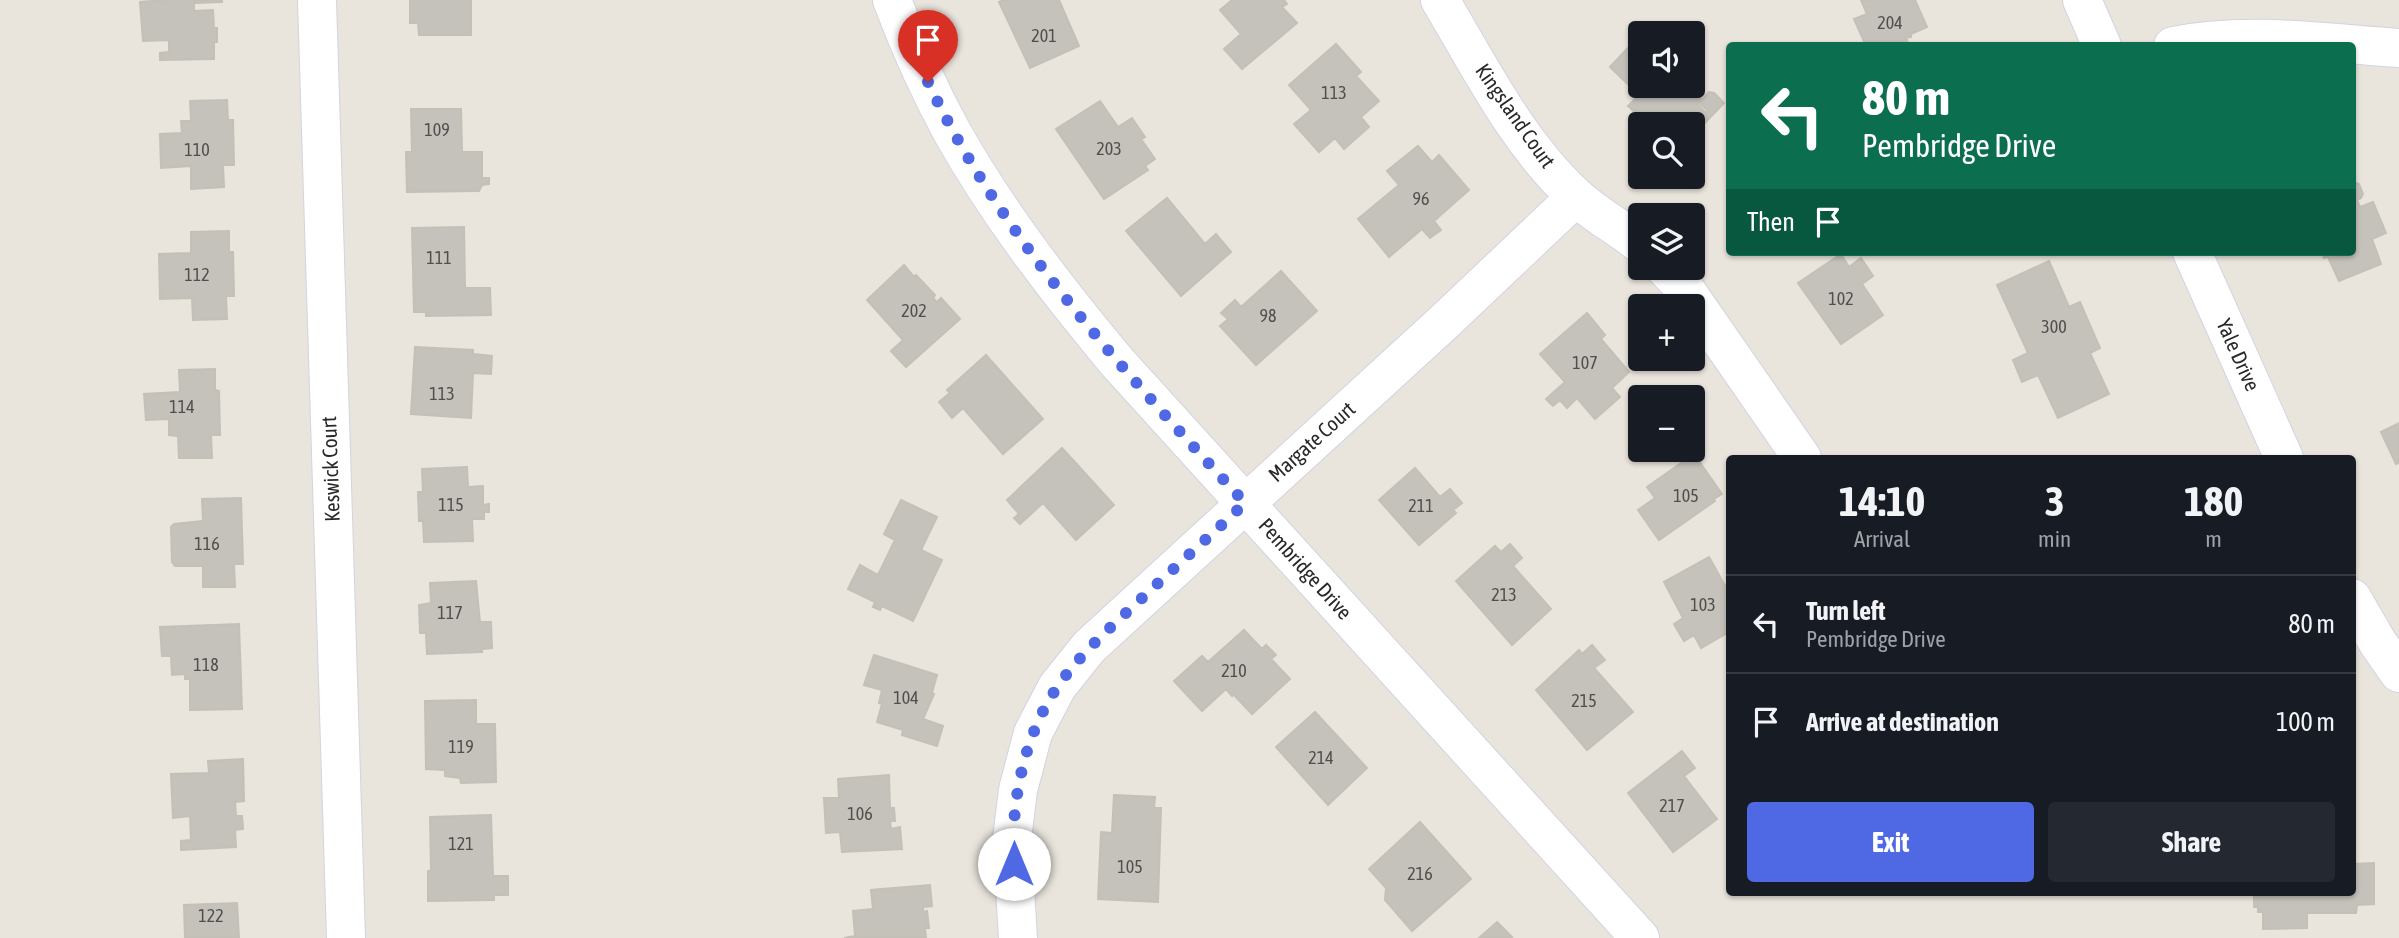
<!DOCTYPE html>
<meta charset="utf-8">
<style>
body{margin:0;font-family:"Asap Condensed",sans-serif;background:#242831;color:#f1f3f6;height:100vh;display:flex;flex-direction:column;font-size:26px;white-space:nowrap}
*{box-sizing:border-box;margin:0}
p{font-size:23px;color:#9ea1a6}
.icon{flex:none;width:38px;height:38px;fill:none;stroke:currentColor;stroke-width:2;stroke-linecap:round;stroke-linejoin:round}
.map{position:relative;flex:1;overflow:hidden}
.drawer{position:absolute;left:1726px;top:455px;width:630px;height:441px;display:flex;flex-direction:column;background:#171b24;border-radius:7px;box-shadow:0 2px 5px #0004}
.drawer>*{flex:none}
.banner{position:absolute;left:1726px;top:42px;width:630px;height:214px;border-radius:7px;box-shadow:0 2px 5px #0004;background:#0b6e4f;color:#fff;overflow:hidden}
.controls{position:absolute;left:1628px;top:21px;display:grid;gap:14px}
.controls a{display:grid;place-items:center;width:77px;height:77px;border-radius:7px;background:#171b24;box-shadow:0 2px 5px #0004;font-size:35px}
.pin{position:absolute;display:grid;place-items:center;width:60px;height:60px;color:#fff;margin:-72px -30px;border-radius:50% 50% 50% 0;rotate:-45deg;box-shadow:0 0 7px #0007}
.pin .icon{rotate:45deg}
.me{position:absolute;width:77px;margin:-38px;rotate:0deg;stroke-linejoin:round;filter:drop-shadow(0 0 5px #0008)}
.turn{display:flex;align-items:center;gap:24px;height:147px;padding:0 21px;font-size:32px}
.turn .icon{width:91px;height:91px;stroke-width:2.5}
.turn b{display:block;font-size:49px;line-height:60px}
.then{display:flex;align-items:center;height:66px;padding:0 21px;background:#0003;gap:14px;font-size:26px}
.eta{display:flex;justify-content:space-evenly;align-items:center;height:119px;text-align:center}
.eta b{font-size:42px;font-weight:700;line-height:49px}
.primary-button{display:flex;gap:14px;margin-top:auto;padding:14px 21px}
.primary-button a{flex:1;height:80px;border-radius:7px;background:#4f68e4;color:#fff;font-size:28px;font-weight:700;line-height:80px;text-align:center}
.primary-button a+a{background:#242831;color:#f1f3f6}
ul{padding:0;list-style:none}
li{display:flex;align-items:center;gap:21px;height:98px;padding:0 21px;border-top:2px solid #363941}
li div{flex:1}
li b{display:block;font-size:26px}
li em{font-style:normal}
.map>svg:first-child{display:block}
.building{fill:#c5c2bb;stroke:#c4c0b6;stroke-width:2}
.lines{fill:none;stroke-linecap:round;stroke-linejoin:round}
.minor-casing{stroke:#d2d4e0;stroke-width:40}
.minor{stroke:#fff;stroke-width:38}
.route{stroke:#4f68e4;stroke-width:12;stroke-dasharray:0 21.6}
.labels{text-anchor:middle;stroke-width:7;stroke-linejoin:round;paint-order:stroke}
.number-label{font-size:18px;fill:#504f4e}
.street-label{font-size:21px;fill:#292929;stroke:#fff}
</style>
<div class="map">
<svg width="2399" height="938" viewBox="0 0 2399 938">
<rect width="100%" height="100%" fill="#e9e4dc"/>
<path class="building" d="M164 0H222V2L194 3V11L213 10 214 28H217V42H214V59L160 60V53L169 52V40L143 41 140 2Z
M410 0H471V35H419L418 23H410Z
M1003 0H1059L1079 46 1030 68 999 2Z
M1232 0H1284L1287 4 1282 7 1297 23 1242 69 1224 49 1241 34 1220 10Z
M1861 0H1915L1927 27 1911 34V37L1906 38 1908 43 1903 46H1866L1854 19 1867 14Z
M1640 35V86H1688L1701 99 1697 104 1706 113 1708 111 1699 103 1709 92 1714 93 1724 103 1699 129 1697 127 1693 131 1692 124H1648L1628 106 1639 95 1610 67Z
M1336 44 1361 72 1356 76 1379 101 1361 117 1369 127 1344 149 1335 138 1319 152 1294 124 1311 110 1289 85Z
M227 100 228 120H233L234 165H223L224 187 191 189V166L161 168 160 134 182 133 181 121H191L190 101Z
M1100 101 1118 127 1132 118 1145 137 1141 139 1155 159 1145 166 1148 170 1104 199 1056 129Z
M411 109H461L462 152H482V178H489V184L482 185 479 191 407 192 406 152H412Z
M1418 146 1432 162 1439 155 1469 190 1434 221 1441 230 1430 238 1422 229 1389 257 1358 219 1399 185 1387 171Z
M2354 182 2359 184 2363 194 2361 198 2357 200 2360 207 2373 202 2386 233 2372 239 2381 264 2339 281 2328 257 2324 258 2322 252H2352Z
M1167 198 1205 244 1216 234 1231 252 1181 296 1126 231Z
M464 227 465 288H490L491 315 426 316V312H414L412 228Z
M229 231V252H233L234 296H226L227 319 193 320 192 298 160 299 159 254 191 253V232Z
M1841 254 1849 267 1861 258 1873 276 1862 284 1883 315 1841 344 1798 283Z
M2049 261 2069 307 2080 302 2100 348 2090 353 2109 394 2058 418 2038 375 2022 382 2013 360 2028 353 1997 285Z
M904 265 914 277 916 275 935 295 933 298 937 302 941 298 960 319 906 367 891 351 903 340 867 300Z
M1281 271 1317 311 1256 365 1220 326 1228 319 1221 313 1235 300 1241 307Z
M1587 313 1605 335 1601 339 1629 372 1612 388 1620 397 1595 419 1577 398 1567 408 1560 400 1553 406 1546 399 1565 382 1540 354Z
M415 347 473 350V354L492 356 491 374 473 373 471 418 411 414Z
M986 355 1043 419 1003 454 963 408 952 418 939 402 950 393 947 390Z
M215 369V390L219 391 220 435H211L212 458H179L178 436 169 435V419L146 420 144 394 180 392 179 370Z
M2399 423V463L2396 464 2381 432Z
M1062 448 1114 505 1076 540 1043 503 1020 524 1014 518 1019 514 1007 500Z
M1694 454 1722 494 1714 499 1715 501 1659 540 1638 510 1655 498 1647 487Z
M467 467 468 487 483 486V505L489 504V512H484V519H472L473 541 424 542 423 521H419L418 492H423L422 469Z
M1415 468 1440 497 1450 489 1462 503 1453 510 1456 513 1419 545 1379 500Z
M241 498 243 564H234L235 587H203V566H175L172 562 171 527 174 524 203 521 202 499Z
M901 500 937 517 921 550 942 560 913 621 882 606 880 610 873 607 875 602 848 589 860 565 878 575 895 540 884 534Z
M1510 544 1522 558 1513 566 1551 609 1512 645 1456 581 1495 546 1501 552Z
M1709 557 1729 593V632L1701 648 1694 635 1684 641 1674 624 1683 618 1664 582Z
M476 581 480 622H491L492 648 482 649V652L427 654 426 633H420L419 605 431 603 430 583Z
M239 624 242 709 190 710V679H185V674L172 675 171 656H162L160 627Z
M1244 630 1262 649 1266 645 1276 655 1271 659 1290 679 1252 714 1233 694 1232 696 1226 689 1202 711 1174 681 1202 656 1208 662Z
M1592 645 1605 660 1594 668 1633 712 1587 750 1536 690 1579 650 1582 654Z
M874 655 937 675 932 693 934 694 923 719 943 726 937 746 902 735 903 730 877 722 882 704 879 703 882 690 864 685Z
M476 700V724H495L496 782 461 783 460 778 445 776V770L426 769 425 701Z
M1315 712 1367 768 1328 805 1276 747Z
M1682 751 1695 768 1684 776 1717 819 1673 852 1628 793Z
M243 759 244 801 235 802 236 816H242L243 829 235 830 236 847 181 850V841L191 840 190 816 173 818 171 774 209 773 208 761Z
M889 775 890 808H894L895 821H890L891 829 900 827 902 849 842 852 840 832 826 833 824 798H839L838 779Z
M1114 795 1155 797 1154 808H1161L1158 902 1098 899 1101 832 1112 833Z
M491 815 493 876H508V895H494V900L428 901V871H431L430 817Z
M1420 822 1471 879 1412 931 1385 900 1386 888 1369 869Z
M2352 842H2354V864L2374 863V904L2357 905 2356 913H2307V928L2263 929V912H2258V907H2254V892H2352Z
M930 885 932 906 923 907V912L927 911 929 928H925L926 938H844L855 936 853 911 873 909 871 890Z
M237 903 239 938H185L184 905Z
M1497 922 1512 937 1510 938H1479Z"/>
<g class="lines">
<defs>
<path id="minor" d="M317 0 346 938
M892 0C909 45 929 90 952 132 998 214 1057 290 1117 362L1640 938
M1440 0C1480 67 1517 142 1575 196 1594 214 1619 227 1640 244
M2082 0 2102 46
M2173 46C2246 31 2325 43 2399 48
M2192 252 2284 458
M1665 268 1685 289 1802 458
M2352 598 2378 643 2399 673
M1018 938 1012 839 1018 790 1033 733 1057 687 1089 647 1444 322 1576 197"/>
</defs>
<use href="#minor" class="minor-casing"/>
<use href="#minor" class="minor"/>
</g>
<g class="lines">
<path class="route" d="M928 82C1004 243 1126 373 1245 503 1210 536 1174 568 1139 601 1110 628 1081 653 1058 686 1024 735 1010 804 1014 864"/>
</g>
<g class="labels">
<g class="number-label">
<text x="1890" y="29">204</text>
<text x="1044" y="42">201</text>
<text x="1334" y="99">113</text>
<text x="437" y="136">109</text>
<text x="1109" y="155">203</text>
<text x="197" y="156">110</text>
<text x="1421" y="205">96</text>
<text x="439" y="264">111</text>
<text x="197" y="281">112</text>
<text x="1841" y="305">102</text>
<text x="914" y="317">202</text>
<text x="1268" y="322">98</text>
<text x="2054" y="333">300</text>
<text x="1585" y="369">107</text>
<text x="442" y="400">113</text>
<text x="182" y="413">114</text>
<text x="1686" y="502">105</text>
<text x="451" y="511">115</text>
<text x="1421" y="512">211</text>
<text x="207" y="550">116</text>
<text x="1504" y="601">213</text>
<text x="1703" y="611">103</text>
<text x="450" y="619">117</text>
<text x="206" y="671">118</text>
<text x="1234" y="677">210</text>
<text x="906" y="704">104</text>
<text x="1584" y="707">215</text>
<text x="461" y="753">119</text>
<text x="1321" y="764">214</text>
<text x="1672" y="812">217</text>
<text x="860" y="820">106</text>
<text x="461" y="850">121</text>
<text x="1130" y="873">105</text>
<text x="1420" y="880">216</text>
<text x="211" y="922">122</text>
</g>
<g class="street-label">
<text transform="translate(1515 116) rotate(55)" y="7">Kingsland Court</text>
<text transform="translate(2238 355) rotate(66)" y="7">Yale Drive</text>
<text transform="translate(1312 442) rotate(-42)" y="7">Margate Court</text>
<text transform="translate(331 469) rotate(-92)" y="7">Keswick Court</text>
<text transform="translate(1305 569) rotate(48)" y="7">Pembridge Drive</text>
</g>
</g>
</svg>
<div class="controls">
<a><svg class="icon" aria-label="sound" viewBox="0 0 24 24"><path d="M4 9h4l5-4v14l-5-4H4zM17 9q2 3 0 6"/></svg></a>
<a><svg class="icon" aria-label="search" viewBox="0 0 24 24"><circle cx="10" cy="10" r="6"/><path d="M15 15l6 6"/></svg></a>
<a><svg class="icon" aria-label="layers" viewBox="0 0 24 24"><path d="M12 4l9 5-9 5-9-5zM3 14l9 5 9-5"/></svg></a>
<a>+</a>
<a>−</a>
</div>
<div class="pin" style="left:928px;top:82px;background:#d93025"><svg class="icon" aria-label="arrive" viewBox="0 0 24 24"><path d="M6 21V4h12l-3 4 3 4H6"/></svg></div>
<svg class="me" style="left:1014px;top:864px" viewBox="-20 -20 40 40"><circle r="19" fill="#fff"/><path d="M0-13L10 11 0 6-10 11z" fill="#4f68e4"/></svg>
<div class="banner">
<div class="turn"><svg class="icon" aria-label="left" viewBox="0 0 24 24"><path d="M17 20v-9H6M10 6l-5 5 5 5"/></svg><div><b>80 m</b>Pembridge Drive</div></div>
<div class="then">Then<svg class="icon" aria-label="arrive" viewBox="0 0 24 24"><path d="M6 21V4h12l-3 4 3 4H6"/></svg></div>
</div>
<section class="drawer">
<div class="eta">
<div><b>14:10</b><p>Arrival</p></div>
<div><b>3</b><p>min</p></div>
<div><b>180</b><p>m</p></div>
</div>
<ul>
<li><svg class="icon" aria-label="left" viewBox="0 0 24 24"><path d="M17 20v-9H6M10 6l-5 5 5 5"/></svg><div><b>Turn left</b><p>Pembridge Drive</p></div><em>80 m</em></li>
<li><svg class="icon" aria-label="arrive" viewBox="0 0 24 24"><path d="M6 21V4h12l-3 4 3 4H6"/></svg><div><b>Arrive at destination</b></div><em>100 m</em></li>
</ul>
<div class="primary-button"><a>Exit</a><a>Share</a></div>
</section>
</div>
